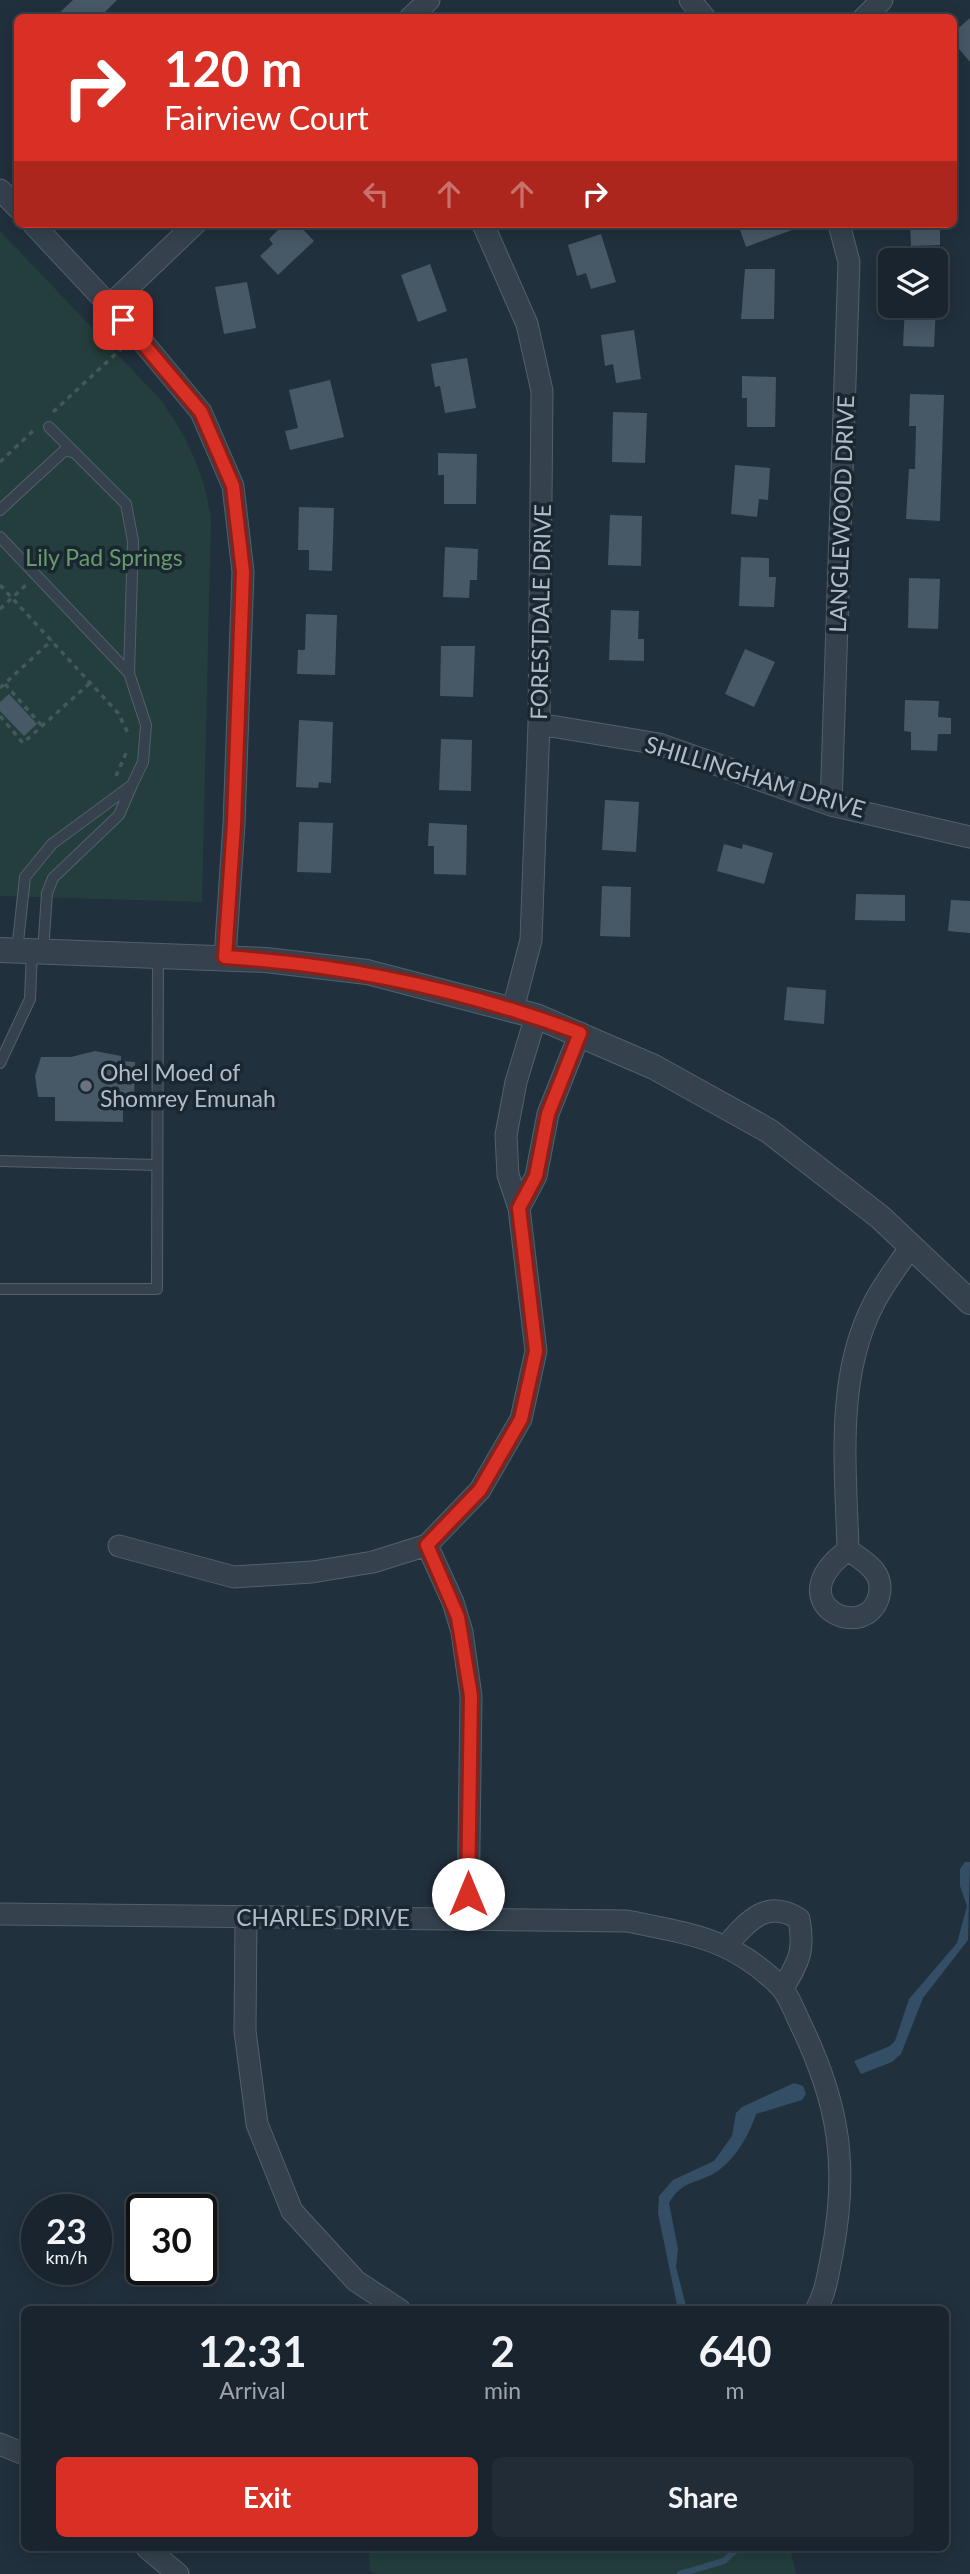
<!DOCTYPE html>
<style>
body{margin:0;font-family:Lato,sans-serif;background:#222c36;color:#f1f3f6;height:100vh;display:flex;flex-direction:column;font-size:26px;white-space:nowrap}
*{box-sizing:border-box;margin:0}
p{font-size:23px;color:#9fa4aa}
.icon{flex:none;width:38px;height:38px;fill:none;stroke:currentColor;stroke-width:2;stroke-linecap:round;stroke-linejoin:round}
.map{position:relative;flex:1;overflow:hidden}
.panel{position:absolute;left:21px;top:2306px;width:928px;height:245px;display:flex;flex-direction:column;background:#19242e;border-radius:10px;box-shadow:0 4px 18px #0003,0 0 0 2px #37414a}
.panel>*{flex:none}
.banner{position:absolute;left:14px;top:14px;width:943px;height:214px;border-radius:10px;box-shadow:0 4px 18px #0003,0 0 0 2px #37414a;background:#d93025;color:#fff;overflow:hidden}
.fabs{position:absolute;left:878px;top:248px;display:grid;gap:14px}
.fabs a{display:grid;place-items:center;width:70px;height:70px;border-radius:10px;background:#19242e;box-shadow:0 4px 18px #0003,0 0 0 2px #37414a;font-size:35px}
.speed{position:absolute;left:21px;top:2194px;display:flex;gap:14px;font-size:35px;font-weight:700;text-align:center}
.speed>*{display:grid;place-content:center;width:91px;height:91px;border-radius:50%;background:#19242e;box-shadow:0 4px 18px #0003,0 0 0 2px #37414a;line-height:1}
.speed small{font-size:18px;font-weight:400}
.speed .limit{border:4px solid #111;border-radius:10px;background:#fff;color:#111}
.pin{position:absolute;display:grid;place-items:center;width:60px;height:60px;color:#fff;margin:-30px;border-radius:14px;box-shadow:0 4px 10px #0006}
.me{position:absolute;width:77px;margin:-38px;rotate:0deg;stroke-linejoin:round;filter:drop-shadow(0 0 5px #0008)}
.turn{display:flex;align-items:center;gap:24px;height:147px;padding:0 35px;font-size:32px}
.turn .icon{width:91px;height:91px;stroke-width:2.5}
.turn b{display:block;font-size:49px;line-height:60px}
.lanes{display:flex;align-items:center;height:66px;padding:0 35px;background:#0003;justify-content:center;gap:35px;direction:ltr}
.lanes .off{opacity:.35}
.eta{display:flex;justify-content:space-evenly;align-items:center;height:119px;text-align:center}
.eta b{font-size:42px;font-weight:700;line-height:49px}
.button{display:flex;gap:14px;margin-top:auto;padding:14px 35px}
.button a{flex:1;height:80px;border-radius:10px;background:#d93025;color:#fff;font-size:28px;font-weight:700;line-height:80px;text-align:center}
.button a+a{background:#222c36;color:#f1f3f6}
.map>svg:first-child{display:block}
.green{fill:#233e3d}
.water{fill:#344f65}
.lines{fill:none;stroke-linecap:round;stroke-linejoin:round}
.stream{stroke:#344f65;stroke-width:6}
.building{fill:#475866}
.service-casing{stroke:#53606a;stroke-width:12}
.minor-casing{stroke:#53606a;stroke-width:23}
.tertiary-casing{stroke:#53606a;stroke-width:26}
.path{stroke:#415a59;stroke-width:3.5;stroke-dasharray:5 5;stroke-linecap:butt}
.service{stroke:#35424d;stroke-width:10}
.minor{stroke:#35424d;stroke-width:21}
.tertiary{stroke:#35424d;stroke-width:24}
.route-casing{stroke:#8d1f18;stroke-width:18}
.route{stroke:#d93025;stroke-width:12}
.worship-dot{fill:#6b7280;stroke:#1a2731;stroke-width:2.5}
.labels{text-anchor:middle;stroke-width:7;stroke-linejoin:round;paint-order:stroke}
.street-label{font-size:23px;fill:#b0bdc8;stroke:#1a2731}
.park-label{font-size:23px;fill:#669b6b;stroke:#1a2731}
.poi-label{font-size:23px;fill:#b0bdc8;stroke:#1a2731;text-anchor:start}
</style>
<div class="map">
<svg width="970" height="2574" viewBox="0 0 970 2574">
<rect width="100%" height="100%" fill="#21303d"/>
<path class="green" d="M0 231 160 399C187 436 204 472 211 518L202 902 0 896Z
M369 2548H790L796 2574H377L370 2571Z"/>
<path class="water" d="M965 1862H970L968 1940 923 1998 901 2054 892 2062 861 2074 854 2061 890 2046 895 2041 909 1999 957 1943 967 1906 960 1886V1869Z
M794 2083 803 2086 806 2094 802 2100 756 2114C750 2133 736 2158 719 2170 701 2184 683 2178 669 2203L678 2249 676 2267 687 2310H678L658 2213 659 2196 673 2180 714 2161 732 2136 736 2113 742 2107Z"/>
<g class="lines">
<path class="stream" d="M680 2574 724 2561 738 2548"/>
</g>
<path class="building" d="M73 0H117L99 18H54Z
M970 18V62L954 43V32Z
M284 224H298L314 241 278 275 260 256 273 244 269 239Z
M738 224H803V226L746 247Z
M910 224H940V245L911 246Z
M601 234 616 282 591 289 586 273 577 276 568 245Z
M430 264 447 311 418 322 401 275Z
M745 269H775L774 319H741Z
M247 282 256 328 224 334 215 287Z
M905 306H936L934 347 903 346Z
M634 330 641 379 616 383 613 364 605 366 601 335Z
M467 358 476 408 445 413 440 386 435 387 431 364Z
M742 376 776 377 775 427H747V398H742Z
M330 380 344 437 290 450 285 431 298 428 289 390Z
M910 394 944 395 940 521 906 519 909 469H915L916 426H909Z
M613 412 647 413 645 463 612 462Z
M438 453 477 454 476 504H444V475H438Z
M735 465 770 468 768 500 759 499 757 517 731 514Z
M299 507 334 508 332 571 309 570V550H298Z
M610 515 642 516 641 566 608 565Z
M445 547 478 549 477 580H470L469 598 443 597Z
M741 557 769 558V577H776L774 607 739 606Z
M909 578 940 579 938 629 908 628Z
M611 610 639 611 638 639H644V661L609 660Z
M306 614 337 615 335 675 297 674 298 650H305Z
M441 646H475L473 697 440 696Z
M745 649 775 662 754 707 725 694Z
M9 694 37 724 24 736 0 711V702Z
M905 700 939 701 938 717 951 718V734H938L937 751 911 750V732L904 731Z
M299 720 333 722 331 783 319 782 318 788 296 787Z
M441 739 472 740 471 791 439 790Z
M605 800 639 802 636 852 602 850Z
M299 822 333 823 331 873 297 872Z
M429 823 467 825 466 875 434 874V846H428Z
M724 844 742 849 743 844 773 853 764 884 717 871Z
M602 886 631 887 630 937 600 936Z
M856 894 905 895V921L855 920Z
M951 900 970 901V933L948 931Z
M787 987 826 990 824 1024 784 1020Z
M95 1051 121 1056V1061L135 1062 134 1102H123V1122L55 1121V1097H38L35 1076 41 1057H71Z"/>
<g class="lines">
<defs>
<path id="service" d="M49 427 75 453
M0 510 65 450 75 453 126 504 133 541 129 673 146 725 143 762 132 785
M0 537 129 673
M17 951 25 877 52 844 132 785 119 815 53 878 47 893 43 952
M0 1063 30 999 32 952
M0 1161 157 1165
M0 1289H157L158 957"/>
<path id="minor" d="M690 0 705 18
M410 18 429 0
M864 18 882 0
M0 190 18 208
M33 224 137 335 201 412 233 486 243 572 234 824 225 957
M483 224 527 324 542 391 539 724 531 940 513 1009
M109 306 195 224
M539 724 659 744 831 805 970 837
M831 805 849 262 839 224
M519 1208 536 1176 548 1114 580 1033
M427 1545 453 1602 462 1632 471 1696 468 1917
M119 1546 234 1577 312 1572 373 1562 427 1545 480 1490 521 1419 536 1351 519 1208 508 1175 506 1135 516 1082 536 1016
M848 1550C846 1470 835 1379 873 1305 883 1284 899 1265 911 1246
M848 1550C864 1561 885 1572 879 1596 866 1645 776 1603 848 1550Z
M0 1914 627 1921C690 1934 732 1938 780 1986 789 1995 794 2011 800 2023 839 2103 849 2166 832 2254 828 2274 826 2292 816 2310
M246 1918 245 2031 257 2124 292 2211 356 2281 400 2310
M727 1945C748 1921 767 1898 799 1919 805 1951 799 1961 783 1988
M0 2444 24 2454
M147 2548 178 2574"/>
<path id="tertiary" d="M0 950 266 960 367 972 536 1016 654 1067 769 1131 880 1217 970 1302"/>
</defs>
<use href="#service" class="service-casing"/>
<use href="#minor" class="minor-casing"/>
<use href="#tertiary" class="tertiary-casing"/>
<path class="path" d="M53 412 122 348
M0 462 35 429
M0 585 118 713 128 733
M0 609 27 584
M5 684 42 726
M0 688 52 640
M0 716 23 743 90 683
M116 776 127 751"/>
<use href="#service" class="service"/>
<use href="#minor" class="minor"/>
<use href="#tertiary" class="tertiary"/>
</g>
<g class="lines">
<defs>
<path id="route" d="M123 320 201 412 233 486 243 572 234 824 225 957C347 965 465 990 580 1033L548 1114 536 1176 519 1208 536 1351 521 1419 480 1490 427 1545 458 1617 471 1696 468 1894"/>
</defs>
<use href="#route" class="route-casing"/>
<use href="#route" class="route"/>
</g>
<circle class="worship-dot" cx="86" cy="1086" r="7"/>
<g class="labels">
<g class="street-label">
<text transform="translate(842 514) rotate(-88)" y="8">LANGLEWOOD DRIVE</text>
<text transform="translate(541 612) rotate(-89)" y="8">FORESTDALE DRIVE</text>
<text transform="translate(755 777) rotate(17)" y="8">SHILLINGHAM DRIVE</text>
<text x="323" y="1926">CHARLES DRIVE</text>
</g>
<g class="park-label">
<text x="104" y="566">Lily Pad Springs</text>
</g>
<g class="poi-label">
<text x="100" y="1081">Ohel Moed of<tspan x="100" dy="26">Shomrey Emunah</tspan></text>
</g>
</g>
</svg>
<div class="fabs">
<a><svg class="icon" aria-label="layers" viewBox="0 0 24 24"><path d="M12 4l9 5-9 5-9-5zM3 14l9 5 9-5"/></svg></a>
</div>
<div class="speed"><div>23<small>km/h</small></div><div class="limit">30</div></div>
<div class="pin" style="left:123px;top:320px;background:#d93025"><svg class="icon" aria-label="arrive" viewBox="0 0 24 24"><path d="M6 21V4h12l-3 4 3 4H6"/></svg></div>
<svg class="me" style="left:468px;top:1894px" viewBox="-20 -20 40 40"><circle r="19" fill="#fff"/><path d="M0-13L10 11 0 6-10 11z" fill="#d93025"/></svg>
<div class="banner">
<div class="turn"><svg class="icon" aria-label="right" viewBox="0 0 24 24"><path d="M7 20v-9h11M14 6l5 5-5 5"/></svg><div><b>120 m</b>Fairview Court</div></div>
<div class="lanes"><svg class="icon off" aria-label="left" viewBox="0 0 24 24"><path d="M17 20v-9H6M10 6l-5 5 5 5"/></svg><svg class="icon off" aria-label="ahead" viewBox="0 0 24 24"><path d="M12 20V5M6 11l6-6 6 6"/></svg><svg class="icon off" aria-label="ahead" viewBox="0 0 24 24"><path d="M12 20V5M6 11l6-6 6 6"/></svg><svg class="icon" aria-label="right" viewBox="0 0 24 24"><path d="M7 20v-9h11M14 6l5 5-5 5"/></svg></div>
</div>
<section class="panel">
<div class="eta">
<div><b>12:31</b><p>Arrival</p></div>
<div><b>2</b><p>min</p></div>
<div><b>640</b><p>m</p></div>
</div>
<div class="button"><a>Exit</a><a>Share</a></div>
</section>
</div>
